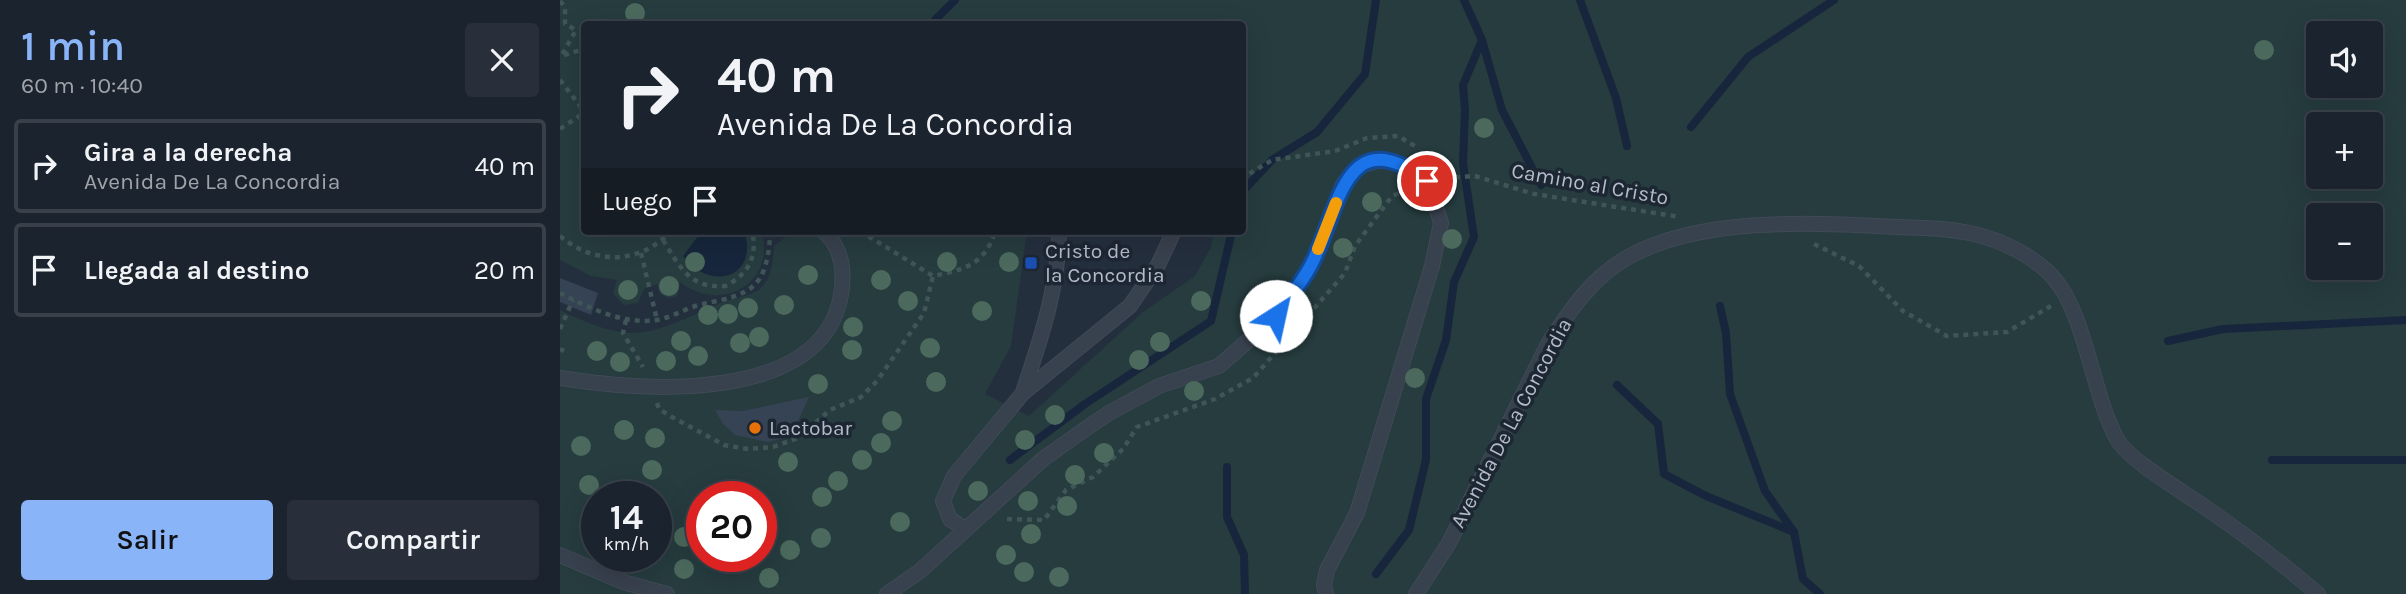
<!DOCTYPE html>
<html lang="es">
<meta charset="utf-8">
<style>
body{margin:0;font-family:Karla,sans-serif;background:#282f3a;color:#f1f3f6;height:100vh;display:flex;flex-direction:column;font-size:26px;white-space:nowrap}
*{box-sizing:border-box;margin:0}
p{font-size:23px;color:#a0a4aa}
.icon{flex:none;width:38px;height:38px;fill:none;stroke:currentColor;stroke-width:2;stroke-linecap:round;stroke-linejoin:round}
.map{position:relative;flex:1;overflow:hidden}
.panel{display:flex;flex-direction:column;background:#1b232e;width:560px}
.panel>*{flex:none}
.hud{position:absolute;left:21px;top:21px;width:665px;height:214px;border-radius:7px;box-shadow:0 7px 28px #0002,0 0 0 2px #39404a;background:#1b232e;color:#f1f3f6;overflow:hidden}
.tools{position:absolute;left:1746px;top:21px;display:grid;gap:14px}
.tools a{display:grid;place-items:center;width:77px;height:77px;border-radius:7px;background:#1b232e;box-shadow:0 7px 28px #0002,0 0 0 2px #39404a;font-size:35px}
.speed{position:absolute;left:21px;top:481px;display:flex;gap:14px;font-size:35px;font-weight:700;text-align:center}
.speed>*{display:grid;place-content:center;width:91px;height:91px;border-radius:50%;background:#1b232e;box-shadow:0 7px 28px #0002,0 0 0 2px #39404a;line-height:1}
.speed small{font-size:18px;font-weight:400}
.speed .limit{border:10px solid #d22;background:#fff;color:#111}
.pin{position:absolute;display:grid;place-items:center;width:60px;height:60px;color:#fff;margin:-30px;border:4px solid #fff;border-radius:50%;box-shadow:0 2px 7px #0007}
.me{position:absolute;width:77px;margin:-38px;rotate:35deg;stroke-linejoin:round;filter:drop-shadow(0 0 5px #0008)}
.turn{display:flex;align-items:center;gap:24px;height:147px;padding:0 21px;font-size:32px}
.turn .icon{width:91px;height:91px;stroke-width:2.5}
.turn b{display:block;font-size:49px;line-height:60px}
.then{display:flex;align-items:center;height:66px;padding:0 21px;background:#0003;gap:14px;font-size:26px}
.round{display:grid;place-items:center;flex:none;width:74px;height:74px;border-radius:7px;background:#282f3a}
.head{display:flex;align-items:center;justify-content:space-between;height:119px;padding:0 21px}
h1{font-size:42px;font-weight:600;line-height:52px;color:#8ab4f8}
.button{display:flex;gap:14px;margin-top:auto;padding:14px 21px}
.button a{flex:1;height:80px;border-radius:7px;background:#8ab4f8;color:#111;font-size:28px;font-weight:600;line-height:80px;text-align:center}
.button a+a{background:#282f3a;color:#f1f3f6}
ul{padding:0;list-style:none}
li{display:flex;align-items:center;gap:21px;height:94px;margin:0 14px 10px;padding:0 7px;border:4px solid #39404a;border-radius:7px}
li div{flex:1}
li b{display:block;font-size:26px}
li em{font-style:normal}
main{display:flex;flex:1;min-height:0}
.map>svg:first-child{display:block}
.green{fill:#263c3f;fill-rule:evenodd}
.water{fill:#17263c}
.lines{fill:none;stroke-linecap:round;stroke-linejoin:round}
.stream{stroke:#17263c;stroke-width:8}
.building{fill:#364354}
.lane-casing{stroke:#414a57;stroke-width:16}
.path{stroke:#3f5557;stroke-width:4.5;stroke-dasharray:5 5;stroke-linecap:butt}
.lane{stroke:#38414e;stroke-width:14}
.tree{fill:#4b6a5d}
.route-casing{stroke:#114b97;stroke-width:18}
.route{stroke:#1a73e8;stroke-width:12}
.slow{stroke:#f59e0b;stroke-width:12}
.transit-dot{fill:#1a4fb4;stroke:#1d2633;stroke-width:2.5}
.food-dot{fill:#e8710a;stroke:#1d2633;stroke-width:2.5}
.labels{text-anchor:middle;stroke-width:7;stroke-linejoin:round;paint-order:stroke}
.street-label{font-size:21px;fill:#b4bcc9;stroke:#1d2633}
.poi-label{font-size:21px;fill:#b4bcc9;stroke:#1d2633;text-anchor:start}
</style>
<main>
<section class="panel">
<div class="head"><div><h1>1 min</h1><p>60 m · 10:40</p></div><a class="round"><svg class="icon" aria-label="close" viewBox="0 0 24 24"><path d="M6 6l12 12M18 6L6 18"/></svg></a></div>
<ul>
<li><svg class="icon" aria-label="right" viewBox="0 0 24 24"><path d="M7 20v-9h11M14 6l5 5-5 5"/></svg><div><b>Gira a la derecha</b><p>Avenida De La Concordia</p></div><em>40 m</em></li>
<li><svg class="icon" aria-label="arrive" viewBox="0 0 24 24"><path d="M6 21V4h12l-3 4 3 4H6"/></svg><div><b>Llegada al destino</b></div><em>20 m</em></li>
</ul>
<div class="button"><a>Salir</a><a>Compartir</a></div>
</section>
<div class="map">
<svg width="1846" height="594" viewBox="0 0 1846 594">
<rect width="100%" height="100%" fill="#242f3e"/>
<path class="green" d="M0 0H1846V594H0V310C65 342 85 339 148 308 188 289 211 305 214 246L233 231H467L451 346 425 394 469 416 583 312 635 276 651 247 654 231H682V24H24V231H202C216 284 161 314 120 282L117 296 108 298 100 294 97 284 84 289 78 303 64 305 53 294 57 280 31 276 0 260ZM1759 33H1811V86H1759ZM1759 124H1811V177H1759ZM1759 215H1811V268H1759ZM37 497H96V556H37ZM142 497H201V556H142Z"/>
<path class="water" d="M142 231H184C200 277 150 293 123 256Z"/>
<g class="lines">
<path class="stream" d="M904 0 922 40 942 110 981 185
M1020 0 1056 98 1067 146
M371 24 395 0
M1131 127 1188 57 1274 0
M682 192 712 160 757 132 805 74 816 0
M1160 306 1166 333 1170 394 1205 491 1234 532 1243 579 1260 594
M1608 341 1663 329 1846 320
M1057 385 1098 424 1104 474 1146 496 1234 532
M450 460 525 404 651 321 672 231
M1712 460H1846
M667 467V517L684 555 685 594
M816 574 849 530 866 460V399L886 340 894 282 914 237 903 163 905 110 903 85 922 40"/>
</g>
<path class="building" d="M0 278 38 293 31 315 0 302Z
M249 397 234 430 224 438 208 442 175 435 163 424 155 410 182 411Z"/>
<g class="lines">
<defs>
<path id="lane" d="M0 378C81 391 262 405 281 295 285 271 282 247 263 231
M463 392C481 338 498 289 499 231
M405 529 390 519 383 501 394 476 463 393 570 306 598 265 614 231
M0 555 63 582 107 594
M327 594 360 571 483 459 521 432 549 413 599 386 659 366 716 316 751 267 783 184 799 166 821 160 849 167 868 181 881 223 872 266 797 513 767 570 764 585 766 594
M856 594 889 543 988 344C1010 310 1033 276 1070 256 1144 216 1254 223 1336 227 1365 228 1397 228 1425 237 1448 244 1471 256 1489 273 1526 309 1531 392 1557 439 1570 462 1626 493 1649 510 1687 536 1723 564 1758 594"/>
</defs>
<use href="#lane" class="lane-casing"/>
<path class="path" d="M0 1 5 7V24L16 30 2 55
M4 55 24 49
M0 80 24 111
M0 129 24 113
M682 174 684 177 712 160 775 151 807 138 838 136 855 146
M885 178 915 176 974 194 1120 217
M300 231 373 276C404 270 426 264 435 231
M0 236C34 265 80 265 111 231
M103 240C119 266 130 289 165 286 188 275 198 257 192 231
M1254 244 1299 266 1343 311 1387 336 1447 332 1491 306
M81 253 97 320
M0 293C29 308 64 325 97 320 113 317 128 307 143 304 191 294 206 289 210 237L217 231
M66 320 63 333 83 367
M0 329 13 300
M0 349 4 351
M97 403 99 409 112 417 164 445 188 449 213 447 238 438 270 410 301 397 317 381 364 313 373 276
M447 519 484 520 506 490 533 477 563 449 577 427 655 399 693 378 785 273 795 246 832 196 847 190"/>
<use href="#lane" class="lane"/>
</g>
<g class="tree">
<circle cx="75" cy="13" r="10"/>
<circle cx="1704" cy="50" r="10"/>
<circle cx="924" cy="128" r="10"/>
<circle cx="812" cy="202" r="10"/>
<circle cx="892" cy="239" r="10"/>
<circle cx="783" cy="248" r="10"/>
<circle cx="135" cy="262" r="10"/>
<circle cx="387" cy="262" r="10"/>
<circle cx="449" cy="262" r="10"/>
<circle cx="248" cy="275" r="10"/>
<circle cx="321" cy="280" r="10"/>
<circle cx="109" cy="286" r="10"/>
<circle cx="68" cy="290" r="10"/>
<circle cx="348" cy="301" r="10"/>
<circle cx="641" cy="301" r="10"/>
<circle cx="224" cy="305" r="10"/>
<circle cx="188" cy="308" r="10"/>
<circle cx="737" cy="310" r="10"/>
<circle cx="422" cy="311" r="10"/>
<circle cx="168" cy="314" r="10"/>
<circle cx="148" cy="315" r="10"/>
<circle cx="293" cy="327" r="10"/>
<circle cx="199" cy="337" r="10"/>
<circle cx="121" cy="341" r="10"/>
<circle cx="600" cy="342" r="10"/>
<circle cx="180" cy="343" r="10"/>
<circle cx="370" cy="348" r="10"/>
<circle cx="292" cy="350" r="10"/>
<circle cx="37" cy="351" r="10"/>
<circle cx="138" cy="356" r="10"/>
<circle cx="579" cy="360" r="10"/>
<circle cx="106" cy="361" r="10"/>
<circle cx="60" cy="362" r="10"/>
<circle cx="855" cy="378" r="10"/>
<circle cx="376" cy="382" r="10"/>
<circle cx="258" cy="384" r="10"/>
<circle cx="634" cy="391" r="10"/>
<circle cx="495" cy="415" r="10"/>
<circle cx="332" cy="421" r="10"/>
<circle cx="64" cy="430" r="10"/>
<circle cx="95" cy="438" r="10"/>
<circle cx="465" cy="440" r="10"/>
<circle cx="321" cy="443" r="10"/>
<circle cx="21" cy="446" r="10"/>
<circle cx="544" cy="453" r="10"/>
<circle cx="302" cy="460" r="10"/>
<circle cx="228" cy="462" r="10"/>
<circle cx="92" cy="470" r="10"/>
<circle cx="515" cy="475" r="10"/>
<circle cx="278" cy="481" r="10"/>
<circle cx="29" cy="485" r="10"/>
<circle cx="418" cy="491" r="10"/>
<circle cx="262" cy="497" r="10"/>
<circle cx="468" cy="501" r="10"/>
<circle cx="507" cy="506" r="10"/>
<circle cx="340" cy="522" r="10"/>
<circle cx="471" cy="534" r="10"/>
<circle cx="124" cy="537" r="10"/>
<circle cx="261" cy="538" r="10"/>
<circle cx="230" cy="550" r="10"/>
<circle cx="446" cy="555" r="10"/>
<circle cx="124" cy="569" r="10"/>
<circle cx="464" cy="572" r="10"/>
<circle cx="499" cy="577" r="10"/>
<circle cx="209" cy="578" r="10"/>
</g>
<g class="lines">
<defs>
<path id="route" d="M716 316C727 300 741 284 750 267 779 215 782 116 867 181"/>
</defs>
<use href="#route" class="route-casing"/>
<use href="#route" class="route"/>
<path class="slow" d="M758 249 776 203"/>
</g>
<rect class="transit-dot" x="464" y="256" width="14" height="14" rx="3.5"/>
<circle class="food-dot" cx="195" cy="428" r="7"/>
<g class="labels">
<g class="street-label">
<text transform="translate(1030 184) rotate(10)" y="7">Camino al Cristo</text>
<text transform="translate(951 423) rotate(-62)" y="7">Avenida De La Concordia</text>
</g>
<g class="poi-label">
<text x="485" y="258">Cristo de<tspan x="485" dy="24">la Concordia</tspan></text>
<text x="209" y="435">Lactobar</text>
</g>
</g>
</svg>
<div class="tools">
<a><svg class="icon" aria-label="sound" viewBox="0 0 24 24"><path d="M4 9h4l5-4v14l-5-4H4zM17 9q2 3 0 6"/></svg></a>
<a>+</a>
<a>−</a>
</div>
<div class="speed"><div>14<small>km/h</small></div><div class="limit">20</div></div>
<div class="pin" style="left:867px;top:181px;background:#d93025"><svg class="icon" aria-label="arrive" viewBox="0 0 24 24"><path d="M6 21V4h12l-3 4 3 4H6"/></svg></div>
<svg class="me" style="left:716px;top:316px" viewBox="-20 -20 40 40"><circle r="19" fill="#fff"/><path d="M0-13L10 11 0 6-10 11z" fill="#1a73e8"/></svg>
<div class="hud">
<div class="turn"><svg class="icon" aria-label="right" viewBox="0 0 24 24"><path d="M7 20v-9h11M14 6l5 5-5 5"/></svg><div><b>40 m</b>Avenida De La Concordia</div></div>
<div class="then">Luego<svg class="icon" aria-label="arrive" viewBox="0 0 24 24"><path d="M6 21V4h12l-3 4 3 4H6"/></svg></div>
</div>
</div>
</main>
